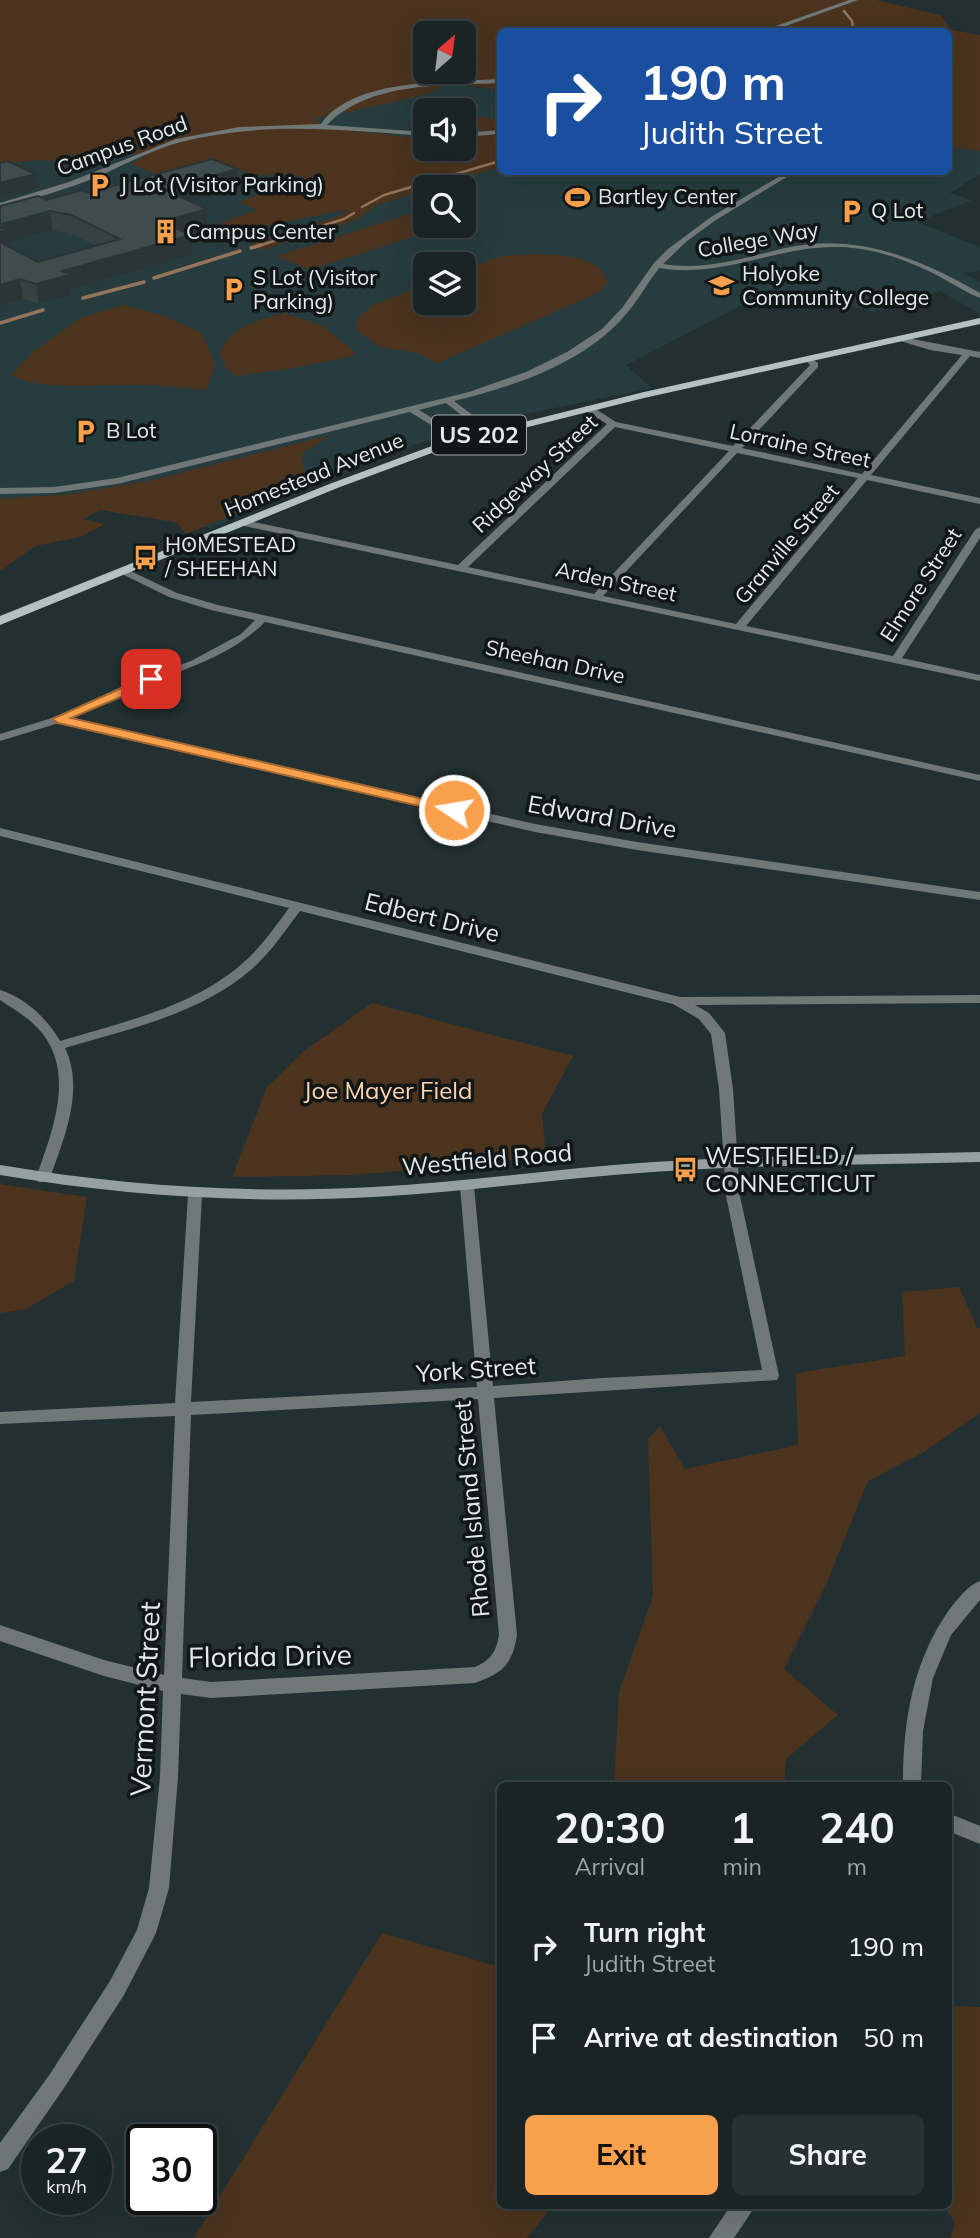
<!DOCTYPE html>
<style>
body{margin:0;font-family:Mulish,sans-serif;background:#273032;color:#f1f3f6;height:100vh;display:flex;flex-direction:column;font-size:26px;white-space:nowrap}
*{box-sizing:border-box;margin:0}
p{font-size:23px;color:#9fa4a7}
.icon{flex:none;width:38px;height:38px;fill:none;stroke:currentColor;stroke-width:2;stroke-linecap:round;stroke-linejoin:round}
.map{position:relative;flex:1;overflow:hidden}
.panel{position:absolute;left:497px;top:1782px;width:455px;height:427px;display:flex;flex-direction:column;background:#1a2425;border-radius:10px;box-shadow:0 7px 28px #0002,0 0 0 2px #384142}
.panel>*{flex:none}
.top-card{position:absolute;left:497px;top:28px;width:455px;height:147px;border-radius:10px;box-shadow:0 7px 28px #0002,0 0 0 2px #384142;background:#1a4fa0;color:#fff;overflow:hidden}
.needle{width:46px;rotate:28deg}
.fabs{position:absolute;left:413px;top:21px;display:grid;gap:14px}
.fabs a{display:grid;place-items:center;width:63px;height:63px;border-radius:10px;background:#1a2425;box-shadow:0 7px 28px #0002,0 0 0 2px #384142;font-size:35px}
.speed{position:absolute;left:21px;top:2124px;display:flex;gap:14px;font-size:35px;font-weight:700;text-align:center}
.speed>*{display:grid;place-content:center;width:91px;height:91px;border-radius:50%;background:#1a2425;box-shadow:0 7px 28px #0002,0 0 0 2px #384142;line-height:1}
.speed small{font-size:18px;font-weight:400}
.speed .limit{border:4px solid #111;border-radius:10px;background:#fff;color:#111}
.pin{position:absolute;display:grid;place-items:center;width:60px;height:60px;color:#fff;margin:-30px;border-radius:14px;box-shadow:0 4px 10px #0006}
.me{position:absolute;width:77px;margin:-38px;rotate:282deg;stroke-linejoin:round;filter:drop-shadow(0 0 5px #0008)}
.turn{display:flex;align-items:center;gap:24px;height:147px;padding:0 28px;font-size:32px}
.turn .icon{width:91px;height:91px;stroke-width:2.5}
.turn b{display:block;font-size:49px;line-height:60px}
.eta{display:flex;justify-content:space-evenly;align-items:center;height:119px;text-align:center}
.eta b{font-size:42px;font-weight:700;line-height:49px}
.cta{display:flex;gap:14px;margin-top:auto;padding:14px 28px}
.cta a{flex:1;height:80px;border-radius:10px;background:#f9a04c;color:#111;font-size:28px;font-weight:700;line-height:80px;text-align:center}
.cta a+a{background:#273032;color:#f1f3f6}
ul{padding:0;list-style:none}
li{display:flex;align-items:center;gap:21px;height:91px;padding:0 28px}
li div{flex:1}
li b{display:block;font-size:26px}
li em{font-style:normal}
.map>svg:first-child{display:block}
.built{fill:#263c3e;fill-rule:evenodd}
.green{fill:#4b331e;fill-rule:evenodd}
.lines{fill:none;stroke-linecap:round;stroke-linejoin:round}
.stream-far1{stroke:#94745a;stroke-width:2.5}
.stream{stroke:#94745a;stroke-width:3.5}
.minor{fill:#707777;fill-rule:evenodd}
.secondary{fill:#96a0a1;fill-rule:evenodd}
.primary{fill:#b3c1c2;fill-rule:evenodd}
.wall{fill:#354143;fill-rule:evenodd}
.shaded-wall{fill:#2b3537}
.building{fill:#3e4c4e;stroke:#2b3537;stroke-width:2}
.route{fill:#f9a04c;stroke:#a26831;stroke-width:2}
.labels{text-anchor:middle;stroke-width:7;stroke-linejoin:round;paint-order:stroke}
.far-street-label{font-size:21px;fill:#e2ebeb;stroke:#111617}
.far-poi-label{font-size:21px;fill:#e2ebeb;stroke:#111617;text-anchor:start}
.shield{fill:#111617;stroke:#a3abab;stroke-width:2}
.shield-label{font-size:23px;font-weight:bold;fill:#e2ebeb}
.street-label{font-size:24px;fill:#e2ebeb;stroke:#111617}
.park-label{font-size:24px;fill:#ffd3af;stroke:#111617}
.poi-label{font-size:24px;fill:#e2ebeb;stroke:#111617;text-anchor:start}
.near-street-label{font-size:28px;fill:#e2ebeb;stroke:#111617}
</style>
<div class="map">
<svg width="980" height="2238" viewBox="0 0 980 2238">
<rect width="100%" height="100%" fill="#223031"/>
<path class="built" d="M0 30 500 90V172H948L949 147 980 151V174L950 193 972 200 917 222 980 247V271L963 273 980 281V314L940 291 875 311 767 292 626 365 652 388 497 420 414 445 211 528 62 504 0 537ZM425 110H464V149H425ZM425 187H464V226H425ZM425 264H464V303H425Z"/>
<path class="green" d="M0 0H876L940 15 952 30 980 35V151L949 147 948 32H500V90L446 83 435 91 416 97 315 119 323 127 425 139V149H464V119L472 116 500 120V167L434 187H425V190L377 205 356 220 262 250 249 245 339 216 349 209 235 232 218 224 257 210 240 202 302 176 287 174 253 175 221 163 164 177 131 164 146 156 113 149 89 159 68 154 52 161 39 160 0 164ZM425 33H464V72H425Z
M412 213 425 218V226H446L310 270 277 256Z
M539 254C560 255 605 256 607 284L596 294 437 363 417 353 380 347 357 331V319L373 305 425 285V303H464V270L501 256Z
M122 305 162 315 202 333 215 365 206 390C186 388 166 386 146 385 116 383 33 393 12 374L34 351 81 318Z
M284 313 323 326 355 352 352 356 295 368 235 376 226 368 220 353C229 327 259 320 284 313Z
M331 435 302 453 305 485 186 534 176 522 100 510 83 519 105 524 80 537 35 546 0 571V499L70 494 153 480Z
M372 1003 573 1056 542 1114 546 1157 355 1175 232 1177 267 1087 304 1051Z
M0 1184 87 1197 74 1281 24 1310 0 1313Z
M959 1287 977 1328H980V1413L924 1452 868 1481 824 1589 784 1669 838 1715 786 1759 784 1785H614L619 1692 653 1596 648 1439 660 1426 685 1469 798 1445 796 1373 905 1356 902 1292Z
M382 1933 500 1967V2205H554L527 2238H194Z
M949 2006 980 2007V2238H950L955 2224 945 2205H948Z"/>
<g class="lines">
<path class="stream-far1" d="M844 11 852 21 854 32
M362 207 384 195 500 161
M255 247 344 219 354 213"/>
<path class="stream" d="M251 248 261 245
M154 278 240 251
M83 298 144 282
M0 323 43 310"/>
<path class="minor" d="M849 0H858L769 32H759Z
M500 79V83C443 86 370 81 327 125L425 132V136C343 130 262 121 181 142 151 150 124 165 97 177 65 190 33 199 0 207V203L69 182 176 139 239 127 321 124C353 78 448 82 500 79Z
M500 130V134L464 137V133Z
M787 172H795L716 220 687 241 663 264C705 271 744 258 785 248 856 232 919 258 980 293V298C967 293 955 285 942 278 910 261 876 248 840 247 777 245 724 279 659 268 646 285 636 304 621 320 579 365 512 387 454 401L492 430V434H486L446 403 419 410 465 438V442H459L410 412 117 484 54 493 0 494V488L54 487 117 478 469 392 526 372 567 352 602 329 622 308 654 263 668 249 711 217Z
M897 336 980 352V358L970 356 871 475 980 498V504L867 480 746 626 893 656 975 530 980 527V538L902 658 980 675V681L244 526 239 523 244 520 458 565 607 424 585 410V406H591L616 422 733 446 810 365 804 359 808 356 818 363V367L742 448 862 474 962 355 930 350 897 340ZM615 427 729 451 594 594 468 567ZM737 453 858 478 736 624 603 596Z
M126 569 177 593 218 605 980 775V781L265 622C229 658 181 670 135 688 114 697 93 709 72 719L535 824 637 842 980 892V900L637 850 535 832 59 723 0 741V734L65 714 125 685 191 661 241 634 255 620 211 610 169 597 122 574V570Z
M0 828 680 997 980 995V1003L695 1005 709 1013 725 1033 733 1089 740 1196 779 1376 777 1380 494 1398 517 1635C512 1665 503 1673 475 1683L211 1698 181 1694 178 1777 169 1888 156 1933 124 1995 64 2088 8 2169 0 2172V2143L50 2074 110 1981 137 1930 149 1888 160 1777 163 1691 104 1676 0 1641V1625L104 1660 164 1675 175 1416 0 1424V1412L175 1403 188 1195 190 1191 195 1190 202 1195 191 1402 477 1387 460 1186 467 1181 474 1186 493 1386 602 1378 762 1370 726 1196 719 1089 711 1034 699 1019 673 1004 300 911C285 931 271 952 252 969 200 1014 129 1029 65 1048 85 1089 64 1139 50 1178L48 1182H38L36 1178C51 1134 76 1075 42 1033 31 1019 15 1010 0 1000V990C24 997 48 1019 60 1041 123 1022 194 1007 244 962 262 946 275 927 289 908L0 836ZM478 1399 499 1635C496 1652 491 1660 475 1667L211 1682 182 1678 191 1415Z
M980 1581V1600L951 1635 933 1678 923 1731 921 1785H903C903 1722 912 1663 949 1610 957 1600 968 1585 980 1581Z
M948 1813 980 1826V1844L948 1831Z
M731 2205H756L734 2238H709Z"/>
<path class="secondary" d="M980 1152V1162C871 1165 762 1164 653 1172 559 1178 467 1192 374 1197 248 1204 124 1196 0 1175V1165C124 1186 248 1194 374 1187 467 1182 559 1168 653 1162 762 1155 871 1155 980 1152Z"/>
<path class="primary" d="M980 318V324L644 398 448 447 340 487 0 625V616L332 483 440 443 644 392Z"/>
</g>
<path class="wall" d="M237 169 239 188 191 202 207 209 209 228 188 234 191 235 193 255 71 289V295L39 304 23 299 0 306V206ZM53 230 73 235 97 246 38 262 10 247 9 242Z"/>
<path class="shaded-wall" d="M237 169 239 188 167 209 165 190Z
M36 174 38 188 2 198 0 183Z
M207 209 209 228 164 241 162 222Z
M50 211 53 230 9 242 10 249 0 252V232L3 231 2 224Z
M191 235 193 255 71 289V295L39 304 36 284 62 271Z
M20 279 23 299 0 306V285Z"/>
<path class="building" d="M212 159 237 169 165 190 207 209 162 222 191 235 62 271 69 275 36 284 20 279 0 285V242L38 262 120 239 71 215 50 211 2 224H0V206L38 196 47 200 82 190 87 193Z
M7 161 36 174 0 183V163Z
M0 227 7 230 0 232Z"/>
<path class="route" d="M151 675 157 679 156 682 71 718 454 806 460 810 454 814 58 723 52 719Z"/>
<defs>
<symbol id="parking-bare" viewBox="-9 -9 18 18"><path d="M-3.5-5.5H1a3.5 3.5 0 0 1 0 7H-1V5.5H-3.5ZM-1-3.4V-.6H.8a1.4 1.4 0 0 0 0-2.8Z" fill="#f9a04c" stroke="#111617" stroke-width="2.5" paint-order="stroke"/></symbol>
<symbol id="stadium-bare" viewBox="-9 -9 18 18"><path d="M0-5a6.5 5 0 1 0 0 10a6.5 5 0 1 0 0-10ZM-3.5-1.8h7v3.6h-7Z" fill="#f9a04c" stroke="#111617" stroke-width="2.5" paint-order="stroke"/></symbol>
<symbol id="building-bare" viewBox="-9 -9 18 18"><path d="M-4-6H4V6H1V3H-1V6H-4ZM-2.5-4.3h1.7v1.8h-1.7ZM.8-4.3h1.7v1.8H.8ZM-2.5-1h1.7V.8h-1.7ZM.8-1h1.7V.8H.8Z" fill="#f9a04c" stroke="#111617" stroke-width="2.5" paint-order="stroke"/></symbol>
<symbol id="university-bare" viewBox="-9 -9 18 18"><path d="M0-5L7-2L0 1L-7-2ZM-4 1L0 2.5L4 1V4Q0 6-4 4Z" fill="#f9a04c" stroke="#111617" stroke-width="2.5" paint-order="stroke"/></symbol>
<symbol id="bus-bare" viewBox="-9 -9 18 18"><path d="M-5-6H5V4H4V6H2V4H-2V6H-4V4H-5ZM-3.5-4V0h7V-4ZM-3.5 1.2v1.5H-2V1.2ZM2 1.2v1.5H3.5V1.2Z" fill="#f9a04c" stroke="#111617" stroke-width="2.5" paint-order="stroke"/></symbol>
</defs>
<g fill-rule="evenodd">
<use href="#parking-bare" x="82" y="168" width="35" height="35"/>
<use href="#stadium-bare" x="560" y="180" width="35" height="35"/>
<use href="#parking-bare" x="834" y="194" width="35" height="35"/>
<use href="#building-bare" x="148" y="214" width="35" height="35"/>
<use href="#university-bare" x="704" y="268" width="35" height="35"/>
<use href="#parking-bare" x="216" y="272" width="35" height="35"/>
<use href="#parking-bare" x="68" y="414" width="35" height="35"/>
<use href="#bus-bare" x="128" y="540" width="35" height="35"/>
<use href="#bus-bare" x="668" y="1152" width="35" height="35"/>
</g>
<g class="labels">
<g class="far-street-label">
<text transform="translate(122 146) rotate(-20)" y="7">Campus Road</text>
<text transform="translate(758 240) rotate(-10)" y="7">College Way</text>
<text transform="translate(800 446) rotate(12)" y="7">Lorraine Street</text>
<text transform="translate(535 474) rotate(-43)" y="7">Ridgeway Street</text>
<text transform="translate(314 475) rotate(-22)" y="7">Homestead Avenue</text>
<text transform="translate(787 544) rotate(-50)" y="7">Granville Street</text>
<text transform="translate(616 582) rotate(12)" y="7">Arden Street</text>
<text transform="translate(921 585) rotate(-57)" y="7">Elmore Street</text>
<text transform="translate(555 662) rotate(12)" y="7">Sheehan Drive</text>
</g>
<g class="far-poi-label">
<text x="120" y="192">J Lot (Visitor Parking)</text>
<text x="598" y="204">Bartley Center</text>
<text x="871" y="218">Q Lot</text>
<text x="186" y="239">Campus Center</text>
<text x="742" y="281">Holyoke<tspan x="742" dy="24">Community College</tspan></text>
<text x="253" y="285">S Lot (Visitor<tspan x="253" dy="24">Parking)</tspan></text>
<text x="106" y="438">B Lot</text>
<text x="165" y="552">HOMESTEAD<tspan x="165" dy="24">/ SHEEHAN</tspan></text>
</g>
<rect class="shield" x="432" y="415.5" width="94" height="39" rx="5"/>
<g class="shield-label">
<text x="479" y="443">US 202</text>
</g>
<g class="street-label">
<text transform="translate(602 817) rotate(10)" y="8">Edward Drive</text>
<text transform="translate(432 918) rotate(14)" y="8">Edbert Drive</text>
<text transform="translate(487 1160) rotate(-5)" y="8">Westfield Road</text>
<text transform="translate(476 1370) rotate(-4)" y="8">York Street</text>
<text transform="translate(472 1509) rotate(-95)" y="8">Rhode Island Street</text>
</g>
<g class="park-label">
<text x="388" y="1099">Joe Mayer Field</text>
</g>
<g class="poi-label">
<text x="705" y="1164">WESTFIELD /<tspan x="705" dy="28">CONNECTICUT</tspan></text>
</g>
<g class="near-street-label">
<text transform="translate(270 1656) rotate(-1)" y="10">Florida Drive</text>
<text transform="translate(145 1699) rotate(-87)" y="10">Vermont Street</text>
</g>
</g>
</svg>
<div class="fabs">
<a><svg class="needle" viewBox="-14 -14 28 28"><path d="M0-13l5 13h-10z" fill="#e53935"/><path d="M0 13l5-13h-10z" fill="#9fa4a7"/></svg></a>
<a><svg class="icon" aria-label="sound" viewBox="0 0 24 24"><path d="M4 9h4l5-4v14l-5-4H4zM17 9q2 3 0 6"/></svg></a>
<a><svg class="icon" aria-label="search" viewBox="0 0 24 24"><circle cx="10" cy="10" r="6"/><path d="M15 15l6 6"/></svg></a>
<a><svg class="icon" aria-label="layers" viewBox="0 0 24 24"><path d="M12 4l9 5-9 5-9-5zM3 14l9 5 9-5"/></svg></a>
</div>
<div class="speed"><div>27<small>km/h</small></div><div class="limit">30</div></div>
<div class="pin" style="left:151px;top:679px;background:#d93025"><svg class="icon" aria-label="arrive" viewBox="0 0 24 24"><path d="M6 21V4h12l-3 4 3 4H6"/></svg></div>
<svg class="me" style="left:454px;top:810px" viewBox="-20 -20 40 40"><circle r="17" fill="#f9a04c" stroke="#fff" stroke-width="3"/><path d="M0-11L8 9 0 5-8 9z" fill="#fff"/></svg>
<div class="top-card">
<div class="turn"><svg class="icon" aria-label="right" viewBox="0 0 24 24"><path d="M7 20v-9h11M14 6l5 5-5 5"/></svg><div><b>190 m</b>Judith Street</div></div>
</div>
<section class="panel">
<div class="eta">
<div><b>20:30</b><p>Arrival</p></div>
<div><b>1</b><p>min</p></div>
<div><b>240</b><p>m</p></div>
</div>
<ul>
<li><svg class="icon" aria-label="right" viewBox="0 0 24 24"><path d="M7 20v-9h11M14 6l5 5-5 5"/></svg><div><b>Turn right</b><p>Judith Street</p></div><em>190 m</em></li>
<li><svg class="icon" aria-label="arrive" viewBox="0 0 24 24"><path d="M6 21V4h12l-3 4 3 4H6"/></svg><div><b>Arrive at destination</b></div><em>50 m</em></li>
</ul>
<div class="cta"><a>Exit</a><a>Share</a></div>
</section>
</div>
